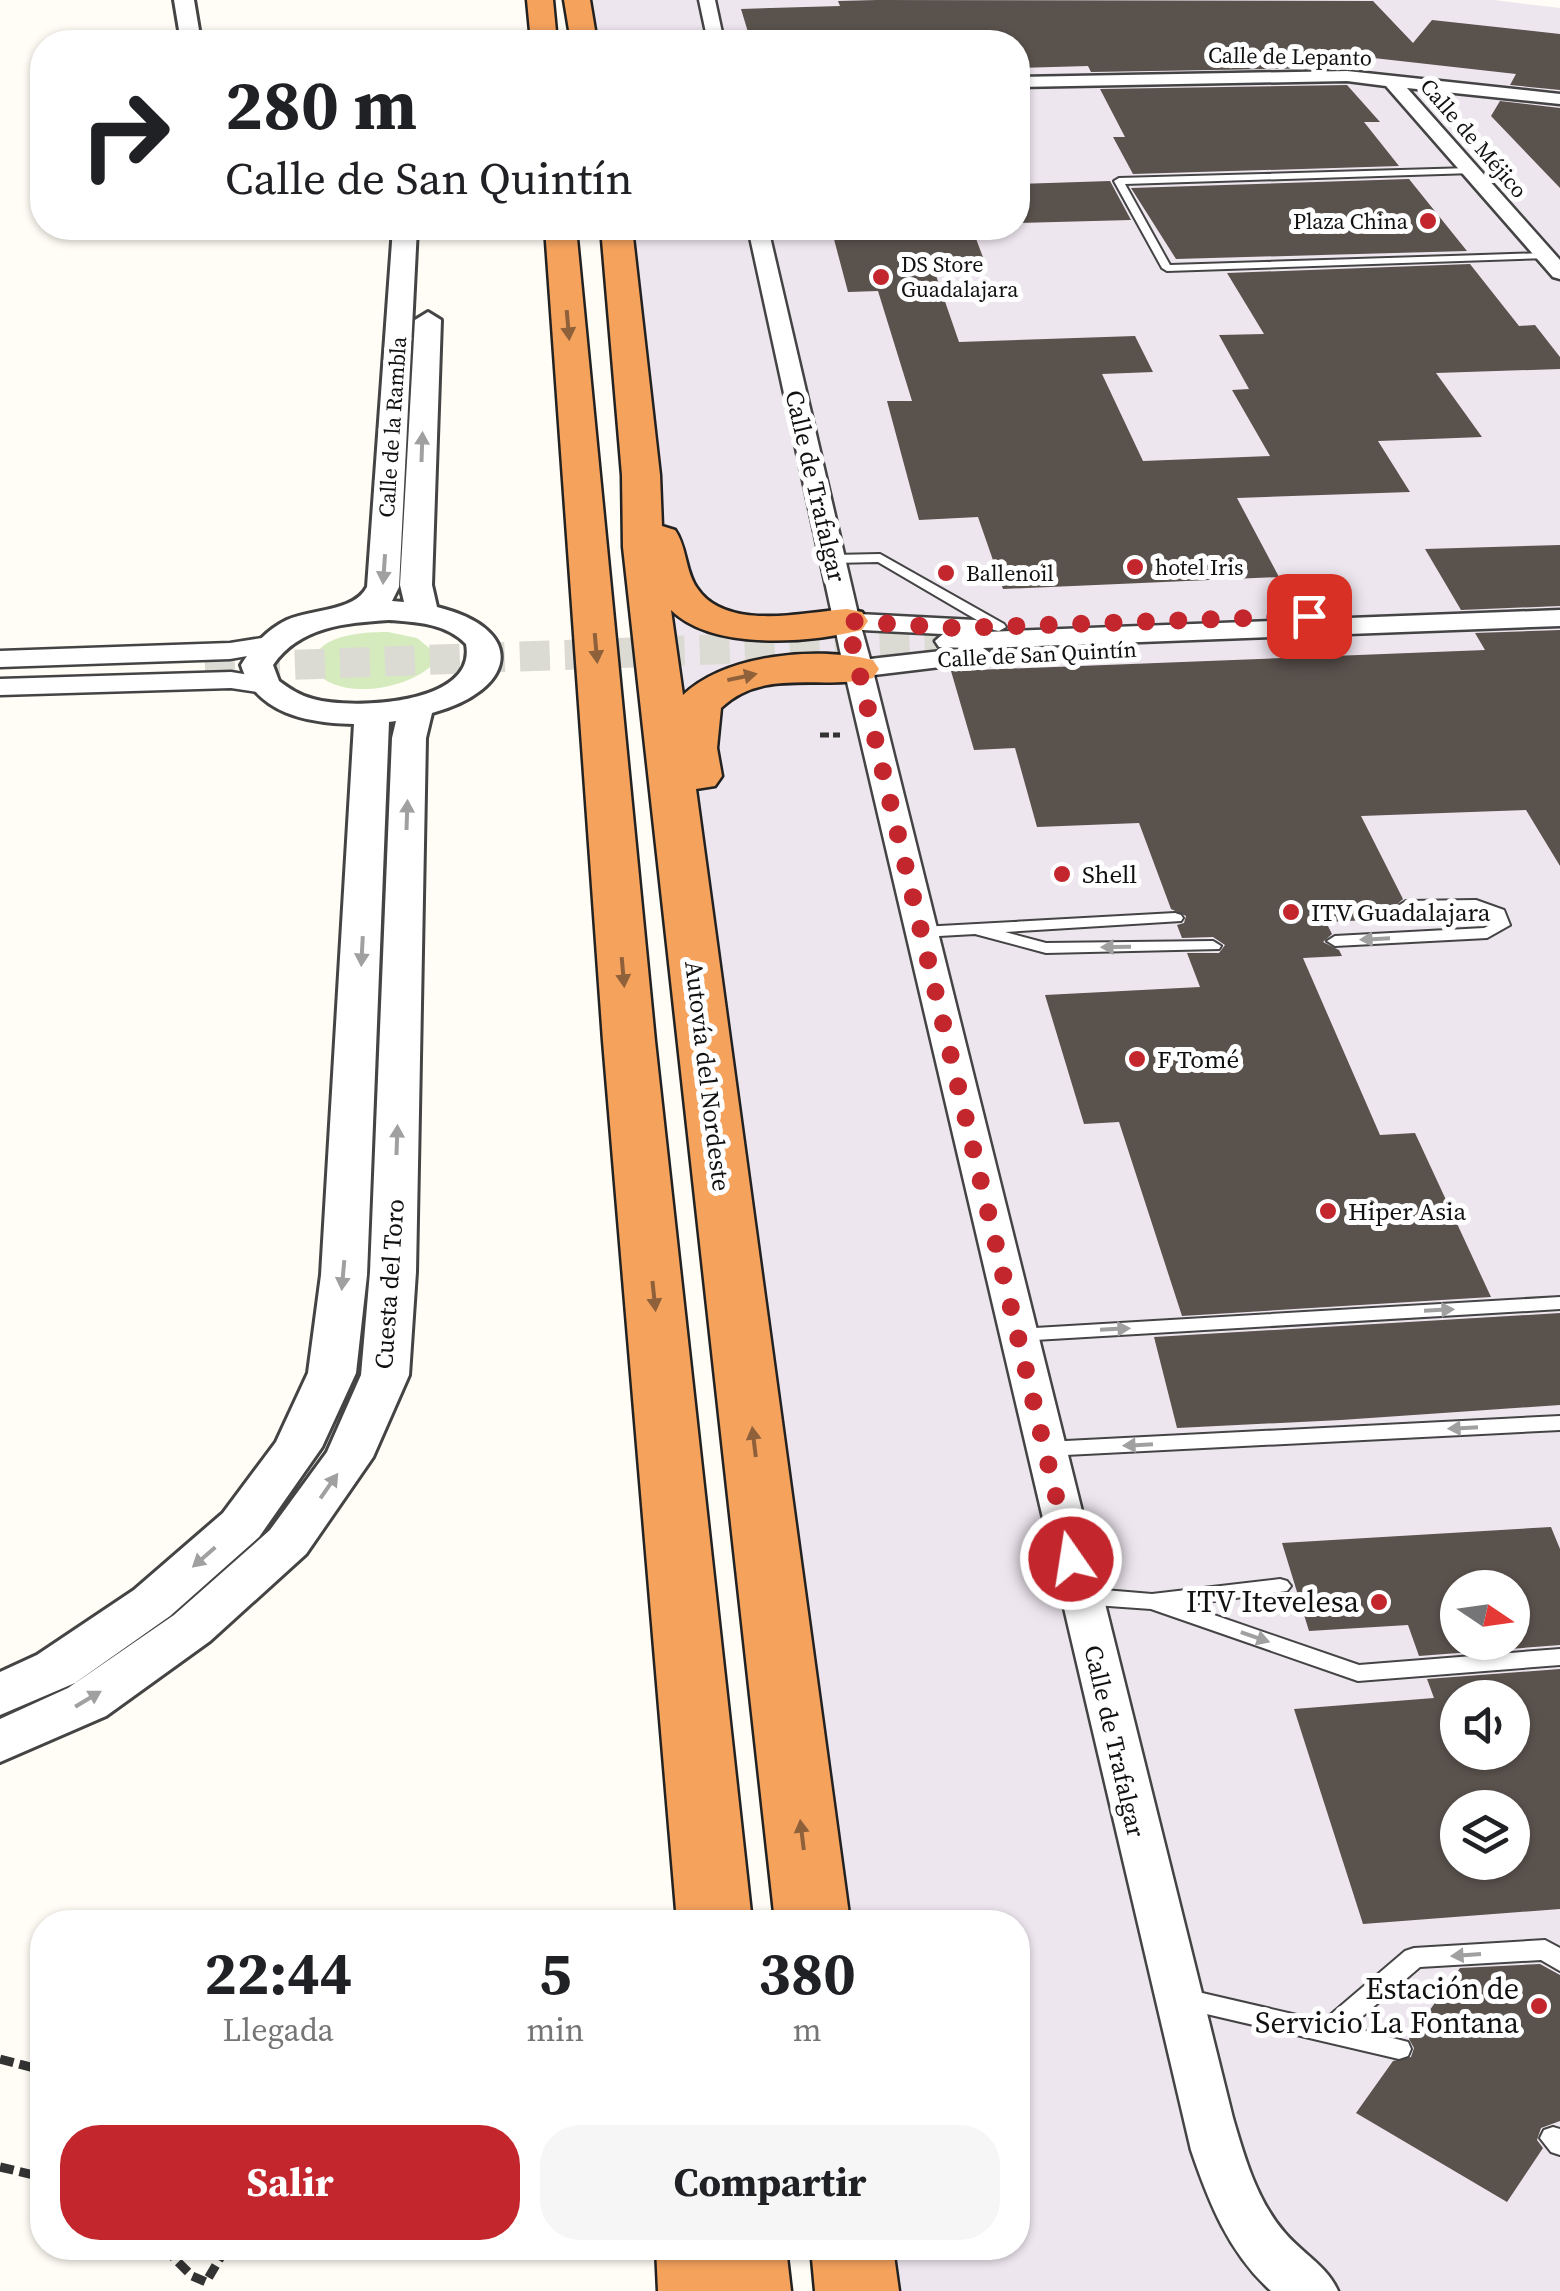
<!DOCTYPE html>
<html lang="es">
<meta charset="utf-8">
<style>
body{margin:0;font-family:"Source Serif 4",serif;background:#f6f6f6;color:#202124;height:100vh;display:flex;flex-direction:column;font-size:38px;white-space:nowrap}
*{box-sizing:border-box;margin:0}
p{font-size:32px;color:#757577}
.icon{flex:none;width:55px;height:55px;fill:none;stroke:currentColor;stroke-width:2;stroke-linecap:round;stroke-linejoin:round}
.map{position:relative;flex:1;overflow:hidden}
.details{position:absolute;left:30px;top:1910px;width:1000px;height:350px;display:flex;flex-direction:column;background:#fff;border-radius:40px;box-shadow:0 2px 8px #0004}
.details>*{flex:none}
.banner{position:absolute;left:30px;top:30px;width:1000px;height:210px;border-radius:40px;box-shadow:0 2px 8px #0004;background:#fff;color:#202124;overflow:hidden}
.needle{width:65px;rotate:103deg}
.fabs{position:absolute;left:1440px;top:1570px;display:grid;gap:20px}
.fabs a{display:grid;place-items:center;width:90px;height:90px;border-radius:50%;background:#fff;box-shadow:0 2px 8px #0004;font-size:50px}
.pin{position:absolute;display:grid;place-items:center;width:85px;height:85px;color:#fff;margin:-42px;border-radius:20px;box-shadow:0 5px 15px #0006}
.me{position:absolute;width:110px;margin:-55px;rotate:347deg;stroke-linejoin:round;filter:drop-shadow(0 0 8px #0008)}
.turn{display:flex;align-items:center;gap:35px;height:210px;padding:0 30px;font-size:45px}
.turn .icon{width:130px;height:130px;stroke-width:2.5}
.turn b{display:block;font-size:70px;line-height:85px}
.eta{display:flex;justify-content:space-evenly;align-items:center;height:170px;text-align:center}
.eta b{font-size:60px;font-weight:700;line-height:70px}
.button{display:flex;gap:20px;margin-top:auto;padding:20px 30px}
.button a{flex:1;height:115px;border-radius:40px;background:#c4262e;color:#fff;font-size:40px;font-weight:700;line-height:115px;text-align:center}
.button a+a{background:#f6f6f6;color:#202124}
.map>svg:first-child{display:block}
.industrial{fill:#eee6ef;fill-rule:evenodd}
.green{fill:#d5ebbd}
.building{fill:#5a524d;fill-rule:evenodd}
.lines{fill:none;stroke-linecap:round;stroke-linejoin:round}
.minor-tunnel{stroke:#dbdad3;stroke-width:30;stroke-dasharray:30 15;stroke-linecap:butt}
.service-casing{stroke:#444;stroke-width:4}
.minor-casing{stroke:#444;stroke-width:5}
.tertiary-casing{stroke:#444;stroke-width:6}
.motorway-casing{stroke:#222;stroke-width:5}
.path-far1{stroke:#333;stroke-width:5;stroke-dasharray:9 4;stroke-linecap:butt}
.path{stroke:#333;stroke-width:9;stroke-dasharray:14 6;stroke-linecap:butt}
.service{fill:#fff;fill-rule:evenodd}
.minor{fill:#fff;fill-rule:evenodd}
.tertiary{fill:#fff;fill-rule:evenodd}
.motorway{fill:#f5a25d;fill-rule:evenodd}
.oneway{fill:#8e613b}
.oneway2{fill:#a0a0a0}
.route{stroke:#c4262e;stroke-width:18;stroke-dasharray:0 32.4}
.poi-dot{fill:#c4262e;stroke:#fff;stroke-width:4}
.labels{text-anchor:middle;stroke-width:10;stroke-linejoin:round;paint-order:stroke}
.far-street-label{font-size:22px;fill:#111;stroke:#fff}
.far-poi-label{font-size:22px;fill:#111;stroke:#fff;text-anchor:start}
.street-label{font-size:25px;fill:#111;stroke:#fff}
.poi-label{font-size:25px;fill:#111;stroke:#fff;text-anchor:start}
.near-poi-label{font-size:30px;fill:#111;stroke:#fff;text-anchor:end}
</style>
<div class="map">
<svg width="1560" height="2291" viewBox="0 0 1560 2291">
<rect width="100%" height="100%" fill="#fffdf5"/>
<path class="industrial" d="M583 0H1494L1560 8V2291H859L854 2248H1018V1922H815L614 228H1018V42H589ZM1458 1588H1512V1642H1458ZM1458 1698H1512V1752H1458ZM1458 1808H1512V1862H1458Z"/>
<path class="green" d="M388 632 417 638 433 651 430 667C402 691 336 701 312 668 313 634 363 632 388 632Z"/>
<path class="building" d="M877 0 1373 1 1413 43 1432 20 1560 34V90L1510 85 1516 74 1320 52 1334 68 1091 72 1088 66 1018 68V42H751L741 9 840 6 838 1Z
M1347 85 1380 122H1364L1399 166 1133 174 1113 137H1125L1100 89Z
M1500 101 1560 108V188L1491 116Z
M1409 179 1467 251 1176 259 1131 188Z
M1110 181 1131 220 1018 223V184Z
M831 228H972L984 260 931 261 959 342 1135 336 1153 372 1102 374 1143 461 1270 456 1232 390 1249 389 1219 335 1264 334 1227 273 1470 264 1519 326 1535 325 1560 357V369L1436 373 1482 437 1378 441 1410 492 1237 498 1279 577 1003 589 978 517 919 520 887 401H912L878 291 848 292Z
M1560 545V606L1461 610 1425 549Z
M1560 630V866L1526 810 1361 816 1403 899 1394 907 1412 918 1326 922 1332 934 1323 942 1339 950 1342 956 1303 958 1380 1135 1415 1133 1491 1297 1182 1316 1119 1122 1084 1124 1045 995 1200 987 1187 953H1219L1225 945 1213 937 1182 938 1177 925 1184 923 1186 916 1171 909 1139 823 1037 827 1015 748 974 750 951 671 1485 650 1475 633Z
M1560 1313V1405L1341 1420 1177 1428 1154 1337Z
M1551 1527 1560 1549V1645L1419 1656 1408 1625 1309 1631 1282 1543ZM1458 1588H1512V1642H1458Z
M1560 1669V1909L1363 1924 1294 1709 1434 1698 1427 1679ZM1458 1698H1512V1752H1458ZM1458 1808H1512V1862H1458Z
M1540 1964 1560 1975V2121L1541 2128 1537 2140 1543 2148 1507 2202 1356 2113 1393 2061 1411 2057 1414 2048 1409 2039 1460 1968Z"/>
<g class="lines">
<path class="minor-tunnel" d="M205 668 948 641"/>
<defs>
<path id="service" d="M1470 168 1475 171 1473 173 1125 184 1170 265 1545 253 1549 254V258L1167 271 1162 268 1114 181 1119 178Z
M880 554 1004 624 1006 627 999 631 994 630 878 562 833 563 827 559 833 555Z
M1476 900 1504 910 1510 925 1487 938 1335 946 1327 941 1335 936 1484 928 1494 923 1491 916 1474 910 1406 911 1398 906 1406 901Z
M1175 913 1181 915 1183 918 1181 921 1005 932 1046 943 1213 941 1221 946 1219 949 1046 953 975 934 921 937 913 932 921 927Z
M1560 1297V1309L1018 1341 1008 1335 1018 1329Z
M1560 1416V1430L1046 1456 1039 1454 1036 1449 1039 1444 1046 1442Z
M1280 1579 1287 1581 1291 1586 1287 1591 1185 1605 1359 1665 1560 1649V1665L1358 1681 1151 1609 1080 1604 1073 1601 1069 1596 1073 1591 1080 1588 1152 1594Z
M1545 1940 1560 1948V1971L1541 1960 1420 1967 1350 2027 1408 2042 1411 2049 1408 2056 1399 2059 1185 2009 1176 2006 1173 1999 1176 1992 1185 1989 1323 2021 1405 1951 1414 1948Z
M1553 2127 1560 2129V2155L1551 2152 1540 2138 1544 2130Z"/>
<path id="minor" d="M699 0H715L724 42H708Z
M1347 71 1560 94V104L1407 88 1560 260V279L1553 277 1386 86 1347 81 1018 87V77Z
M748 228H768L858 614 975 620 984 622 986 632 1560 610V626L983 648 993 655 990 661 874 675 1233 2118C1245 2159 1257 2201 1285 2233 1303 2254 1327 2266 1338 2291H1271C1229 2253 1209 2203 1191 2150L844 669ZM862 630 943 634 935 641 939 647 968 648 870 659Z
M268 637 281 645 277 651 230 659 0 667V651L230 643Z
M231 672 274 679 278 685 264 693 231 688 0 695V679Z"/>
<path id="tertiary" d="M174 0H194L201 42H181Z
M393 228H417L399 587 392 601 404 602 400 585 415 320 428 312 441 320 432 585 437 607C530 630 515 691 432 713L426 738 416 1272 409 1375 373 1457 306 1554 210 1641 106 1716 0 1762V1719L68 1688 174 1615 270 1530 327 1452 361 1375 370 1272 392 738 396 721 389 722 367 1275 356 1373 322 1447 259 1537 170 1616 75 1683 0 1715V1672L37 1655 134 1590 223 1513 276 1442 308 1373 321 1275 354 724C308 723 256 714 241 665 253 646 266 630 287 620 311 609 354 612 367 587ZM389 620C416 622 446 623 466 644 478 705 352 710 313 699 299 695 290 689 279 681L273 665C300 626 346 623 389 620Z"/>
<path id="motorway" d="M527 0H553L557 42H531Z
M564 0H590L597 42H571Z
M545 228H576L655 1041 752 1922H677L603 1041Z
M601 228H632L660 475 662 526 675 530C687 547 685 571 697 588 726 632 804 612 847 609L862 612 868 621 862 630C809 643 712 651 671 610L683 695C726 654 817 646 873 660L879 669 873 678C821 691 764 667 721 708L717 748 722 776 715 786 696 789 850 1922H775L623 547 622 475Z
M656 2248H786L791 2291H658Z
M811 2248H893L899 2291H815Z"/>
</defs>
<use href="#service" class="service-casing"/>
<use href="#minor" class="minor-casing"/>
<use href="#tertiary" class="tertiary-casing"/>
<use href="#motorway" class="motorway-casing"/>
<path class="path-far1" d="M820 735H840"/>
<path class="path" d="M0 2059 42 2070
M0 2167 42 2177
M164 2248 192 2276 206 2282 226 2248"/>
<use href="#service" class="service"/>
<use href="#minor" class="minor"/>
<use href="#tertiary" class="tertiary"/>
<use href="#motorway" class="motorway"/>
</g>
<defs><path id="oneway-solid" d="M-6-.8H1V-3.2L6.5 0L1 3.2V.8H-6Z" transform="scale(2.5)"/></defs>
<g class="oneway">
<use href="#oneway-solid" transform="translate(568 325) rotate(85)"/>
<use href="#oneway-solid" transform="translate(596 648) rotate(85)"/>
<use href="#oneway-solid" transform="translate(742 677) rotate(-12)"/>
<use href="#oneway-solid" transform="translate(623 972) rotate(85)"/>
<use href="#oneway-solid" transform="translate(654 1296) rotate(84)"/>
<use href="#oneway-solid" transform="translate(754 1442) rotate(-97)"/>
<use href="#oneway-solid" transform="translate(802 1835) rotate(-97)"/>
</g>
<g class="oneway2">
<use href="#oneway-solid" transform="translate(422 447) rotate(-88)"/>
<use href="#oneway-solid" transform="translate(384 569) rotate(94)"/>
<use href="#oneway-solid" transform="translate(407 815) rotate(-88)"/>
<use href="#oneway-solid" transform="translate(1375 939) rotate(177)"/>
<use href="#oneway-solid" transform="translate(1116 947) rotate(179)"/>
<use href="#oneway-solid" transform="translate(362 951) rotate(93)"/>
<use href="#oneway-solid" transform="translate(397 1140) rotate(-88)"/>
<use href="#oneway-solid" transform="translate(343 1275) rotate(95)"/>
<use href="#oneway-solid" transform="translate(1439 1310) rotate(-3)"/>
<use href="#oneway-solid" transform="translate(1115 1329) rotate(-3)"/>
<use href="#oneway-solid" transform="translate(1463 1428) rotate(177)"/>
<use href="#oneway-solid" transform="translate(1138 1445) rotate(177)"/>
<use href="#oneway-solid" transform="translate(329 1486) rotate(-55)"/>
<use href="#oneway-solid" transform="translate(204 1557) rotate(139)"/>
<use href="#oneway-solid" transform="translate(1255 1637) rotate(19)"/>
<use href="#oneway-solid" transform="translate(88 1699) rotate(-31)"/>
<use href="#oneway-solid" transform="translate(1466 1955) rotate(176)"/>
</g>
<g class="lines">
<path class="route" d="M1071 1559 847 621 956 628 1309 616"/>
</g>
<g class="poi-dot">
<circle cx="1428" cy="221" r="10"/>
<circle cx="881" cy="277" r="10"/>
<circle cx="1135" cy="567" r="10"/>
<circle cx="946" cy="573" r="10"/>
<circle cx="1062" cy="874" r="10"/>
<circle cx="1291" cy="912" r="10"/>
<circle cx="1137" cy="1059" r="10"/>
<circle cx="1328" cy="1211" r="10"/>
<circle cx="1379" cy="1602" r="10"/>
<circle cx="1539" cy="2006" r="10"/>
</g>
<g class="labels">
<g class="far-street-label">
<text transform="translate(1290 56) rotate(1)" y="8">Calle de Lepanto</text>
<text transform="translate(1474 138) rotate(49)" y="8">Calle de Méjico</text>
<text transform="translate(392 427) rotate(-86)" y="8">Calle de la Rambla</text>
<text transform="translate(1037 654) rotate(-3)" y="8">Calle de San Quintín</text>
</g>
<g class="far-poi-label">
<text x="1408" y="229" text-anchor="end">Plaza China</text>
<text x="901" y="272">DS Store<tspan x="901" dy="25">Guadalajara</tspan></text>
<text x="1155" y="575">hotel Iris</text>
<text x="966" y="581">Ballenoil</text>
</g>
<g class="street-label">
<text transform="translate(816 486) rotate(77)" y="9">Calle de Trafalgar</text>
<text transform="translate(708 1076) rotate(83)" y="9">Autovía del Nordeste</text>
<text transform="translate(389 1284) rotate(-86)" y="9">Cuesta del Toro</text>
<text transform="translate(1115 1741) rotate(77)" y="9">Calle de Trafalgar</text>
</g>
<g class="poi-label">
<text x="1082" y="883">Shell</text>
<text x="1311" y="921">ITV Guadalajara</text>
<text x="1157" y="1068">F Tomé</text>
<text x="1348" y="1220">Hiper Asia</text>
</g>
<g class="near-poi-label">
<text x="1359" y="1612">ITV Itevelesa</text>
<text x="1519" y="1999">Estación de<tspan x="1519" dy="34">Servicio La Fontana</tspan></text>
</g>
</g>
</svg>
<div class="fabs">
<a><svg class="needle" viewBox="-14 -14 28 28"><path d="M0-13l5 13h-10z" fill="#e53935"/><path d="M0 13l5-13h-10z" fill="#757577"/></svg></a>
<a><svg class="icon" aria-label="sound" viewBox="0 0 24 24"><path d="M4 9h4l5-4v14l-5-4H4zM17 9q2 3 0 6"/></svg></a>
<a><svg class="icon" aria-label="layers" viewBox="0 0 24 24"><path d="M12 4l9 5-9 5-9-5zM3 14l9 5 9-5"/></svg></a>
</div>
<div class="pin" style="left:1309px;top:616px;background:#d93025"><svg class="icon" aria-label="arrive" viewBox="0 0 24 24"><path d="M6 21V4h12l-3 4 3 4H6"/></svg></div>
<svg class="me" style="left:1071px;top:1559px" viewBox="-20 -20 40 40"><circle r="17" fill="#c4262e" stroke="#fff" stroke-width="3"/><path d="M0-11L8 9 0 5-8 9z" fill="#fff"/></svg>
<div class="banner">
<div class="turn"><svg class="icon" aria-label="right" viewBox="0 0 24 24"><path d="M7 20v-9h11M14 6l5 5-5 5"/></svg><div><b>280 m</b>Calle de San Quintín</div></div>
</div>
<section class="details">
<div class="eta">
<div><b>22:44</b><p>Llegada</p></div>
<div><b>5</b><p>min</p></div>
<div><b>380</b><p>m</p></div>
</div>
<div class="button"><a>Salir</a><a>Compartir</a></div>
</section>
</div>
